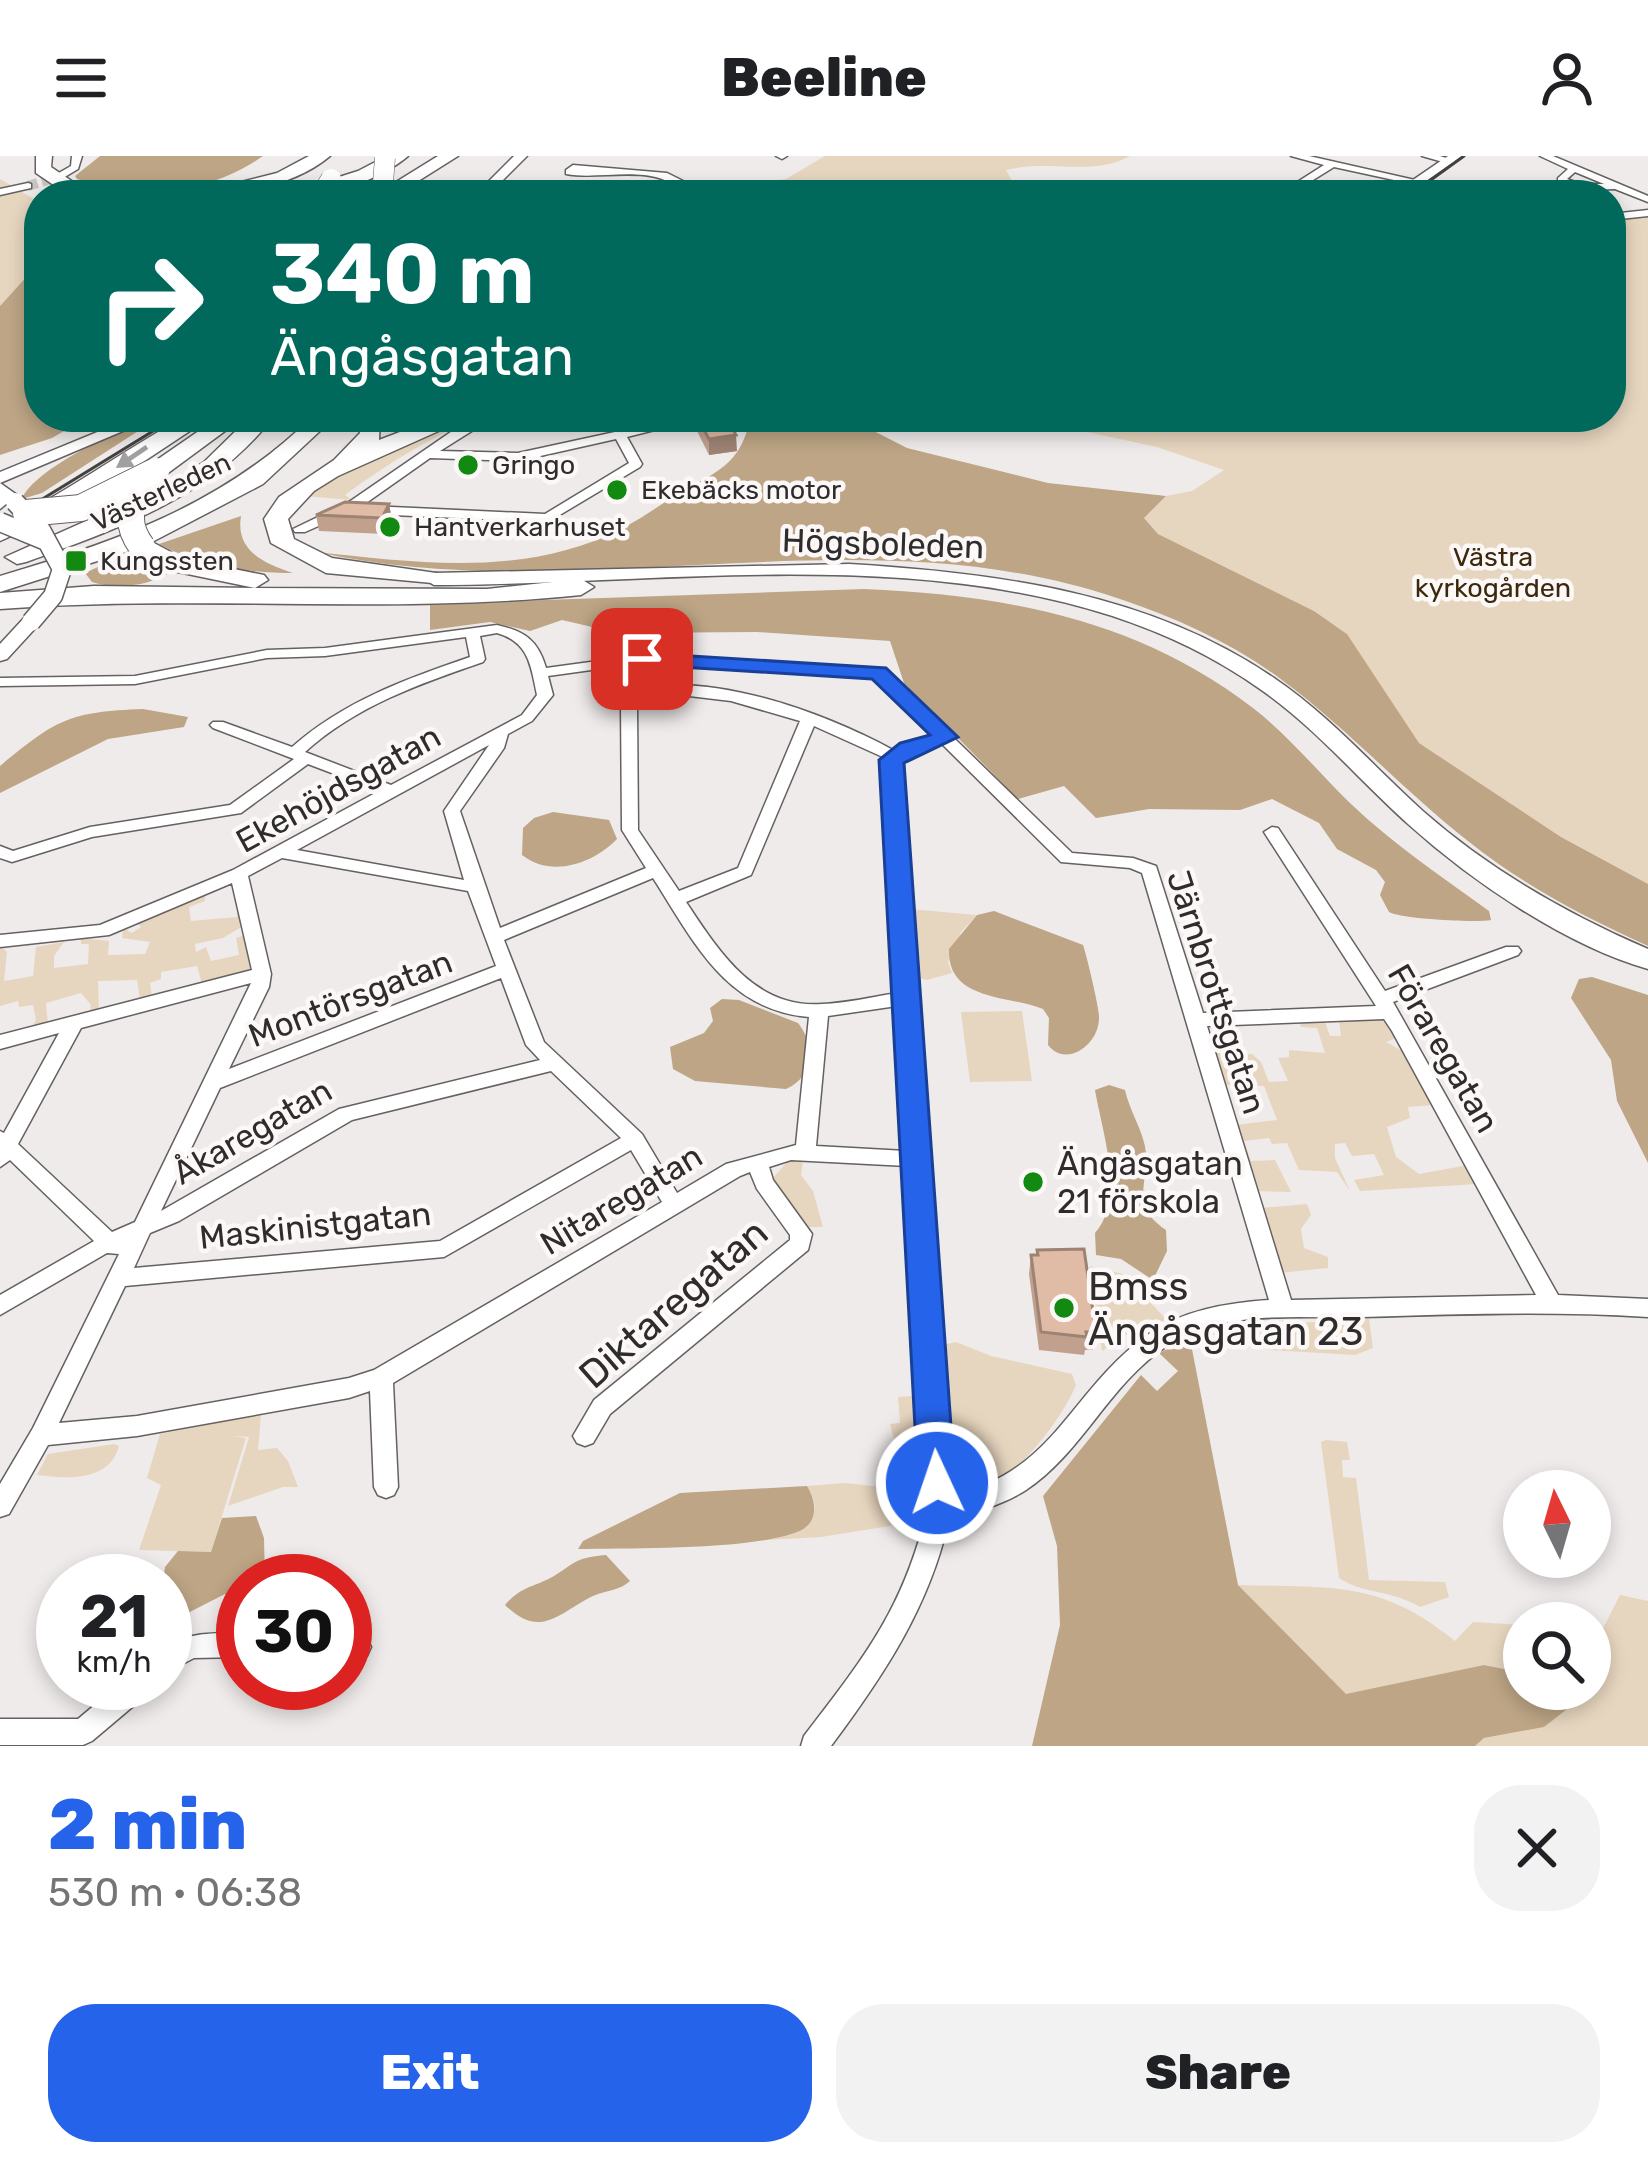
<!DOCTYPE html>
<meta charset="utf-8">
<style>
body{margin:0;font-family:Rubik,sans-serif;background:#f2f2f2;color:#202124;height:100vh;display:flex;flex-direction:column;font-size:45px;white-space:nowrap}
*{box-sizing:border-box;margin:0}
p{font-size:39px;color:#757577}
.icon{flex:none;width:66px;height:66px;fill:none;stroke:currentColor;stroke-width:2;stroke-linecap:round;stroke-linejoin:round}
.map{position:relative;height:1590px;overflow:hidden}
.drawer{display:flex;flex-direction:column;background:#fff;flex:1}
.drawer>*{flex:none}
.banner{position:absolute;left:24px;top:24px;width:1602px;height:252px;border-radius:48px;box-shadow:0 6px 18px #0003;background:#00695c;color:#fff;overflow:hidden}
.needle{width:78px;rotate:355deg}
.controls{position:absolute;left:1503px;top:1314px;display:grid;gap:24px}
.controls a{display:grid;place-items:center;width:108px;height:108px;border-radius:50%;background:#fff;box-shadow:0 6px 18px #0003;font-size:60px}
.speed{position:absolute;left:36px;top:1398px;display:flex;gap:24px;font-size:60px;font-weight:700;text-align:center}
.speed>*{display:grid;place-content:center;width:156px;height:156px;border-radius:50%;background:#fff;box-shadow:0 6px 18px #0003;line-height:1}
.speed small{font-size:30px;font-weight:400}
.speed .limit{border:18px solid #d22;background:#fff;color:#111}
.pin{position:absolute;display:grid;place-items:center;width:102px;height:102px;color:#fff;margin:-51px;border-radius:24px;box-shadow:0 6px 18px #0006}
.me{position:absolute;width:132px;margin:-66px;rotate:357deg;stroke-linejoin:round;filter:drop-shadow(0 0 9px #0008)}
.turn{display:flex;align-items:center;gap:42px;height:252px;padding:0 48px;font-size:54px}
.turn .icon{width:156px;height:156px;stroke-width:2.5}
.turn b{display:block;font-size:84px;line-height:102px}
.round{display:grid;place-items:center;flex:none;width:126px;height:126px;border-radius:48px;background:#f2f2f2}
.head{display:flex;align-items:center;justify-content:space-between;height:204px;padding:0 48px}
h1{font-size:72px;font-weight:800;line-height:90px;color:#2563eb}
.primary-button{display:flex;gap:24px;margin-top:auto;padding:24px 48px}
.primary-button a{flex:1;height:138px;border-radius:48px;background:#2563eb;color:#fff;font-size:48px;font-weight:800;line-height:138px;text-align:center}
.primary-button a+a{background:#f2f2f2;color:#202124}
header{display:flex;justify-content:space-between;align-items:center;height:156px;padding:0 48px;background:#fff;font-size:54px;font-weight:800}
.map>svg:first-child{display:block}
.green{fill:#e7d6bf}
.forest{fill:#bda585}
.lines{fill:none;stroke-linecap:round;stroke-linejoin:round}
.minor-tunnel{stroke:#c8c5c4;stroke-width:10;stroke-dasharray:10 4.5;stroke-linecap:butt}
.minor-casing{stroke:#656161;stroke-width:3}
.tertiary-casing{stroke:#656161;stroke-width:3}
.secondary-casing{stroke:#656161;stroke-width:3}
.trunk-casing{stroke:#656161;stroke-width:3}
.minor{fill:#fff;fill-rule:evenodd}
.tertiary{fill:#fff;fill-rule:evenodd}
.secondary{fill:#fff;fill-rule:evenodd}
.trunk{fill:#fff;fill-rule:evenodd}
.tram{stroke:#444141;stroke-width:3}
.tertiary-bridge-casing{stroke:#656161;stroke-width:21;stroke-linecap:butt}
.trunk-bridge-far1-casing{stroke:#656161;stroke-width:21;stroke-linecap:butt}
.trunk-bridge-casing{stroke:#656161;stroke-width:28;stroke-linecap:butt}
.tertiary-bridge{stroke:#fff;stroke-width:18}
.trunk-bridge-far1{stroke:#fff;stroke-width:20}
.trunk-bridge{stroke:#fff;stroke-width:26}
.wall{fill:#c1a18e}
.shaded-wall{fill:#9d8374}
.building{fill:#e0bba5;stroke:#9d8374;stroke-width:3}
.oneway{fill:#a1a0a0}
.route{fill:#2563eb;stroke:#184099;stroke-width:3}
.poi-dot{fill:#128a11;stroke:#fcf8f7;stroke-width:4.5}
.labels{text-anchor:middle;stroke-width:9;stroke-linejoin:round;paint-order:stroke}
.far-poi-label{font-size:27px;fill:#2e2c2c;stroke:#fcf8f7;text-anchor:start}
.far-street-label{font-size:27px;fill:#2e2c2c;stroke:#fcf8f7}
.far-park-label{font-size:27px;fill:#3b290d;stroke:#fcf8f7}
.street-label{font-size:33px;fill:#2e2c2c;stroke:#fcf8f7}
.poi-label{font-size:33px;fill:#2e2c2c;stroke:#fcf8f7;text-anchor:start}
.near-poi-label{font-size:39px;fill:#2e2c2c;stroke:#fcf8f7;text-anchor:start}
.near-street-label{font-size:39px;fill:#2e2c2c;stroke:#fcf8f7}
</style>
<header><svg class="icon" aria-label="menu" viewBox="0 0 24 24"><path d="M4 6h16M4 12h16M4 18h16"/></svg>Beeline<svg class="icon" aria-label="person" viewBox="0 0 24 24"><circle cx="12" cy="8" r="4"/><path d="M4 21q1-7 8-7t8 7"/></svg></header>
<div class="map">
<svg width="1648" height="1590" viewBox="0 0 1648 1590">
<rect width="100%" height="100%" fill="#efebea"/>
<path class="green" d="M825 0H1130C1093 21 1049 3 1006 14L1015 30 1012 39H741L734 29 786 23Z
M0 23 39 46V107L0 150Z
M1648 59V728L1561 681 1419 587 1346 477 1314 455 1158 378 1144 362 1166 340 1192 335 1224 314 1157 291 1017 261H1611V64Z
M476 261C429 283 388 307 345 339L352 344 304 340 344 316Z
M205 737V745L189 751 191 765 237 761 238 748 245 769 223 782 195 788 196 796 206 791 211 805 239 799 236 782 245 779 252 816 202 828 197 810 161 816V823L150 827 152 842 115 850 140 843 137 824 98 825 99 856 89 858 91 849 81 837 46 847 48 869 30 874 36 864 33 849 19 851 18 845 0 850V789L7 796 4 825 33 820 36 791 64 786 54 800V812L88 808 89 788H81V782L109 785 108 799 145 798 150 786 122 782 123 772 132 777 141 771 135 765Z
M910 753 977 759 961 776 948 806 952 817 927 824 915 821Z
M1022 855 1032 925 970 926 961 856Z
M1376 863 1389 868 1396 882 1386 886 1404 896 1433 949 1408 951 1410 962 1387 971 1396 1001 1419 1018 1468 1009 1477 1028 1360 1035 1354 1024 1384 1019 1374 998 1352 1000 1345 987 1335 988V1002L1350 1035 1337 1016 1299 1014 1287 987 1272 988 1269 982 1244 985 1251 1005 1275 1004 1291 1036 1255 1035 1235 969 1277 964 1264 930 1225 929 1215 897 1252 898 1261 906 1269 926 1288 925 1278 902 1289 901V894L1325 897 1317 872 1301 871 1300 866H1325L1330 880H1341L1339 865Z
M789 1004 803 1005 801 1019 813 1035 823 1071H808L772 1023Z
M1307 1048 1311 1059 1301 1073 1304 1092 1328 1101V1112L1279 1117 1260 1052Z
M1090 1110 1123 1118 1167 1164 1137 1172 1102 1195Z
M1369 1163 1373 1192 1355 1199 1268 1194 1261 1183 1246 1180 1237 1185 1213 1178 1242 1170Z
M956 1186 991 1200 1072 1218 1076 1229C1061 1266 989 1367 946 1320L938 1190Z
M913 1240 922 1316 903 1315 890 1268 900 1267 898 1241Z
M261 1258 258 1294 277 1292 288 1305 298 1331H283L228 1350 249 1281 233 1280 246 1282 211 1396 139 1394 161 1329 147 1322 160 1278Z
M1326 1284 1347 1286 1350 1304H1342L1343 1321 1356 1322 1369 1424 1445 1426 1449 1441 1420 1451C1392 1434 1363 1438 1339 1422L1321 1286Z
M114 1288 119 1290C110 1326 66 1323 37 1319L48 1298Z
M846 1327 922 1336 921 1365 821 1381 747 1385C779 1379 835 1375 807 1330Z
M1238 1429C1330 1432 1379 1423 1455 1485L1473 1466 1524 1469V1517L1484 1509 1346 1539Z
M1620 1439 1648 1445V1590H1475L1484 1582 1544 1571 1570 1549 1558 1533H1590V1481L1599 1480Z"/>
<path class="forest" d="M100 0H263C207 39 140 43 77 23L75 20Z
M39 107V261H88L52 282 0 299V150Z
M160 261 42 337 22 343C33 313 128 268 160 261Z
M750 263 762 271 791 274 844 267 864 270 907 292 1048 327 1166 340 1144 362 1158 378 1314 455 1347 478 1419 587 1561 681 1648 728V790C1584 761 1523 729 1468 685 1404 635 1348 573 1282 524 1234 488 1177 462 1120 443 860 354 580 454 316 396 420 407 526 422 623 372 642 362 660 349 678 338 717 315 740 310 750 263Z
M241 360C235 395 265 408 293 417 249 417 197 409 159 388Z
M132 395 172 415C151 430 116 434 92 426L85 417Z
M864 433C1006 439 1137 463 1253 552 1289 580 1318 616 1351 648 1393 688 1442 721 1489 755L1491 764C1477 767 1401 763 1389 756L1380 739 1385 726 1376 714 1337 693 1319 667 1272 643 1240 654 1149 653 1096 662 1064 630 1018 643 904 527 890 485 757 476 618 477 562 464 530 475 490 466 430 474V448Z
M143 553 188 561 184 571 108 583 0 637V610C57 563 69 556 143 553Z
M553 656 609 664 617 683C593 708 551 722 522 699L523 672 534 662Z
M994 755 1083 789C1086 797 1100 855 1099 862 1099 889 1066 912 1048 889L1049 862 1043 853C1008 839 947 845 949 793L977 759Z
M1592 821 1648 839V1007L1617 945 1611 904 1571 842 1579 823Z
M722 843 739 844 798 867C816 889 813 922 786 933L695 925 673 913 670 891 704 877 713 865 710 852Z
M1109 929 1125 934C1129 954 1144 976 1146 997 1148 1030 1130 1049 1166 1074L1167 1095 1153 1124 1121 1103 1096 1099 1095 1077C1126 1042 1102 976 1095 934Z
M1190 1183 1238 1429 1346 1538 1484 1509 1524 1517V1533H1558L1571 1550 1544 1571 1484 1582 1475 1590H1032L1060 1469 1057 1390 1043 1340 1141 1219 1157 1235 1178 1215 1159 1197Z
M807 1330C817 1346 819 1368 797 1376 751 1394 632 1392 578 1393L583 1385 680 1337Z
M256 1360 264 1382 265 1425H243V1450H236L225 1438 178 1462 165 1478 163 1425 165 1411 178 1395 211 1396 222 1362Z
M606 1399 630 1425C619 1435 607 1434 593 1440 558 1457 541 1484 505 1449 521 1430 535 1431 554 1420 578 1405 575 1402 606 1399Z"/>
<g class="lines">
<path class="minor-tunnel" d="M28 30 60 20"/>
<defs>
<path id="minor" d="M72 0H82L78 13 63 22H57V18L71 10Z
M776 0H787L782 3Z
M1291 0H1309L1481 39H1463L1334 11 1289 39H1277L1324 9Z
M1422 0H1440L1455 5 1450 8Z
M1540 0H1553L1648 40V46L1615 33 1580 34 1558 26V22L1568 13ZM1575 16 1604 28H1581L1567 23Z
M573 9 667 17 683 25 694 39H684C658 5 603 25 566 18V14Z
M28 27 31 28V32L0 39V33Z
M1555 29 1560 32 1558 34 1517 39Z
M1648 54V60L1611 64V58Z
M478 261H494L440 295 518 297 684 261H706L627 281 642 308 640 311 548 366 370 358 363 354 370 350 545 358 629 307 616 283 518 305 430 302 359 352 305 376H295L293 373 349 346 461 269Z
M497 469C524 475 538 484 546 512L642 499 883 513 1072 697 1133 702 1156 710 1203 857 1376 850 1264 676 1272 671 1278 672 1385 835 1506 791H1518L1521 795 1518 799 1393 846 1558 1139 1648 1143V1161C1553 1155 1458 1158 1363 1161 1299 1163 1223 1152 1167 1190 1109 1228 1083 1296 1026 1334 1003 1349 976 1356 949 1363 930 1450 884 1519 831 1590H801L804 1580C864 1502 904 1452 927 1354L907 1010 791 1004 769 1011 773 1024 812 1078 808 1094 610 1258 593 1287 585 1290 577 1287 573 1280 594 1244 790 1084V1079L757 1033 750 1016 740 1020 393 1227 398 1331 394 1339 386 1342 378 1339 374 1331 370 1235 349 1242 137 1280 48 1289 9 1358 0 1361V1328L33 1272 119 1098 107 1097 0 1159V1139L94 1085 10 1004 0 1011V975L4 977 59 877 0 893V879L252 814 232 727 109 779 0 791V779L100 769 233 714 379 635 308 608 241 657 92 681 12 706 0 702V690L13 695 90 671 230 649 294 603 213 572 210 569 213 566H223L292 591C344 545 406 523 470 501L466 481 325 500 267 502 135 528 0 530V522L135 520 267 494 325 492ZM497 477C529 486 531 510 537 539L522 559 391 629 305 596C356 550 419 528 483 506L485 503 480 480ZM642 507 874 520 934 580 903 589 895 595C823 556 714 516 633 533L621 549 622 674 646 712 500 772 460 655 504 592 508 578 532 565 553 539 548 520ZM664 537 731 545 800 565 738 712 679 735 638 674 637 549 643 540ZM814 570 885 602 897 837C872 841 847 847 822 848 754 853 718 794 686 746L751 719ZM941 587 1061 706 1130 712 1142 717 1269 1144C1227 1147 1181 1154 1146 1180 1068 1237 1056 1316 950 1340L899 606 915 595ZM489 589 444 655 464 724 297 694ZM282 702 468 735 496 810 229 913 269 831 271 818 248 720ZM653 722C693 784 725 854 809 861L796 989 726 1008 677 1037 642 978 544 886 504 784ZM501 822 526 889 540 904 339 953 161 1055 220 932ZM251 827 135 1066 112 1076 18 988 81 872ZM897 850 906 995 816 990 828 860ZM1384 863 1392 875 1536 1139 1291 1144 1207 870ZM551 915 621 982 440 1085 134 1112 150 1077 179 1065 352 964ZM631 994 662 1046 374 1214 349 1222 137 1260 59 1267 125 1130 444 1101Z
M243 1477V1501L194 1502 165 1517V1490C191 1476 214 1477 243 1477Z
M345 1479 367 1482 371 1491 367 1500 345 1503Z
M121 1527H154L150 1536 92 1585 83 1589H0V1563H78Z"/>
<path id="tertiary" d="M514 0H527L488 39H475Z
M1448 0H1462L1406 39H1391Z
M134 261H156L0 327 17 339 0 353V316Z
M31 460 41 466 7 503 0 505V488L24 462Z"/>
<path id="secondary" d="M849 408C997 417 1149 436 1274 522 1330 560 1374 611 1424 656 1490 714 1567 758 1648 793V813C1566 790 1470 724 1408 668 1358 623 1315 571 1260 533 1029 370 699 429 434 429L424 423 434 417Z"/>
<path id="trunk" d="M36 0H52L51 11 73 26 116 39 61 34 36 17Z
M309 0H330C293 31 237 39 189 39L277 17Z
M387 0H408C381 23 324 45 289 37L358 15Z
M438 0H458L396 39H375Z
M184 261H211L75 351 0 385V369C65 338 121 296 184 261Z
M219 261H244L164 320H148V310Z
M250 261H273C212 341 117 373 26 406L17 408 5 401 174 326 204 306Z
M312 261H335L263 328 152 386 184 403 264 419 268 424 255 432 487 433 581 423 594 431 581 439C388 459 194 438 0 453V437L94 430 255 432 168 414 132 394 0 436V420C116 386 224 348 312 261Z
M358 261H380L379 284 439 261H470L338 320 314 335 288 363 294 383 332 402 443 418 447 423 443 428 326 417 271 387 264 363 279 341 334 304 360 277Z"/>
</defs>
<use href="#minor" class="minor-casing"/>
<use href="#tertiary" class="tertiary-casing"/>
<use href="#secondary" class="secondary-casing"/>
<use href="#trunk" class="trunk-casing"/>
<use href="#minor" class="minor"/>
<use href="#tertiary" class="tertiary"/>
<use href="#secondary" class="secondary"/>
<use href="#trunk" class="trunk"/>
<path class="tram" d="M1410 39 1464 0
M0 369 176 261"/>
<defs>
<path id="tertiary-bridge" d="M15 346 41 374 62 413 53 440 31 466
M0 366 46 385"/>
<path id="trunk-bridge-far1" d="M321 39 331 23
M382 39 385 2"/>
<path id="trunk-bridge" d="M26 357 81 352 156 315
M142 391C122 364 131 344 153 322"/>
</defs>
<use href="#tertiary-bridge" class="tertiary-bridge-casing"/>
<use href="#trunk-bridge-far1" class="trunk-bridge-far1-casing"/>
<use href="#trunk-bridge" class="trunk-bridge-casing"/>
<use href="#tertiary-bridge" class="tertiary-bridge"/>
<use href="#trunk-bridge-far1" class="trunk-bridge-far1"/>
<use href="#trunk-bridge" class="trunk-bridge"/>
</g>
<path class="wall" d="M694 261H726L737 295 709 299 694 269Z
M389 348 392 364 385 378 319 375 316 359Z
M1037 1094 1096 1176 1093 1194H1085L1084 1199 1039 1194 1029 1118 1031 1099H1036Z"/>
<path class="shaded-wall" d="M736 279 737 295 709 299V283Z
M389 348 392 364 385 378 382 362Z"/>
<path class="building" d="M697 261H726L736 279 709 283Z
M345 346 389 348 382 362 316 359Z
M1084 1093 1096 1176H1086L1087 1181 1041 1176 1031 1099H1038L1037 1094Z"/>
<defs><path id="oneway-solid" d="M-6-.8H1V-3.2L6.5 0L1 3.2V.8H-6Z" transform="scale(3)"/></defs>
<use class="oneway" href="#oneway-solid" transform="translate(132 301) rotate(146)"/>
<path class="route" d="M642 497 886 512 958 581 904 607 955 1327 949 1338 937 1343 924 1338 918 1327 879 604 900 587 930 579 872 523 634 508V499Z"/>
<g class="poi-dot">
<circle cx="468" cy="309" r="12"/>
<circle cx="617" cy="334" r="12"/>
<circle cx="390" cy="371" r="12"/>
<rect x="64" y="393" width="24" height="24" rx="6"/>
<circle cx="1033" cy="1026" r="12"/>
<circle cx="1064" cy="1152" r="12"/>
</g>
<g class="labels">
<g class="far-poi-label">
<text x="492" y="318">Gringo</text>
<text x="641" y="343">Ekebäcks motor</text>
<text x="414" y="380">Hantverkarhuset</text>
<text x="100" y="414">Kungssten</text>
</g>
<g class="far-street-label">
<text transform="translate(161 336) rotate(-25)" y="9">Västerleden</text>
</g>
<g class="far-park-label">
<text x="1493" y="410">Västra<tspan x="1493" dy="31">kyrkogården</tspan></text>
</g>
<g class="street-label">
<text transform="translate(883 387) rotate(2)" y="12">Högsboleden</text>
<text transform="translate(338 632) rotate(-29)" y="12">Ekehöjdsgatan</text>
<text transform="translate(1217 836) rotate(72)" y="12">Järnbrottsgatan</text>
<text transform="translate(350 842) rotate(-21)" y="12">Montörsgatan</text>
<text transform="translate(1444 892) rotate(60)" y="12">Föraregatan</text>
<text transform="translate(252 975) rotate(-30)" y="12">Åkaregatan</text>
<text transform="translate(621 1043) rotate(-31)" y="12">Nitaregatan</text>
<text transform="translate(315 1069) rotate(-6)" y="12">Maskinistgatan</text>
</g>
<g class="poi-label">
<text x="1057" y="1019">Ängåsgatan<tspan x="1057" dy="38">21 förskola</tspan></text>
</g>
<g class="near-poi-label">
<text x="1088" y="1144">Bmss<tspan x="1088" dy="45">Ängåsgatan 23</tspan></text>
</g>
<g class="near-street-label">
<text transform="translate(673 1147) rotate(-41)" y="14">Diktaregatan</text>
</g>
</g>
</svg>
<div class="controls">
<a><svg class="needle" viewBox="-14 -14 28 28"><path d="M0-13l5 13h-10z" fill="#e53935"/><path d="M0 13l5-13h-10z" fill="#757577"/></svg></a>
<a><svg class="icon" aria-label="search" viewBox="0 0 24 24"><circle cx="10" cy="10" r="6"/><path d="M15 15l6 6"/></svg></a>
</div>
<div class="speed"><div>21<small>km/h</small></div><div class="limit">30</div></div>
<div class="pin" style="left:642px;top:503px;background:#d93025"><svg class="icon" aria-label="arrive" viewBox="0 0 24 24"><path d="M6 21V4h12l-3 4 3 4H6"/></svg></div>
<svg class="me" style="left:937px;top:1327px" viewBox="-20 -20 40 40"><circle r="17" fill="#2563eb" stroke="#fff" stroke-width="3"/><path d="M0-11L8 9 0 5-8 9z" fill="#fff"/></svg>
<div class="banner">
<div class="turn"><svg class="icon" aria-label="right" viewBox="0 0 24 24"><path d="M7 20v-9h11M14 6l5 5-5 5"/></svg><div><b>340 m</b>Ängåsgatan</div></div>
</div>
</div>
<section class="drawer">
<div class="head"><div><h1>2 min</h1><p>530 m · 06:38</p></div><a class="round"><svg class="icon" aria-label="close" viewBox="0 0 24 24"><path d="M6 6l12 12M18 6L6 18"/></svg></a></div>
<div class="primary-button"><a>Exit</a><a>Share</a></div>
</section>
